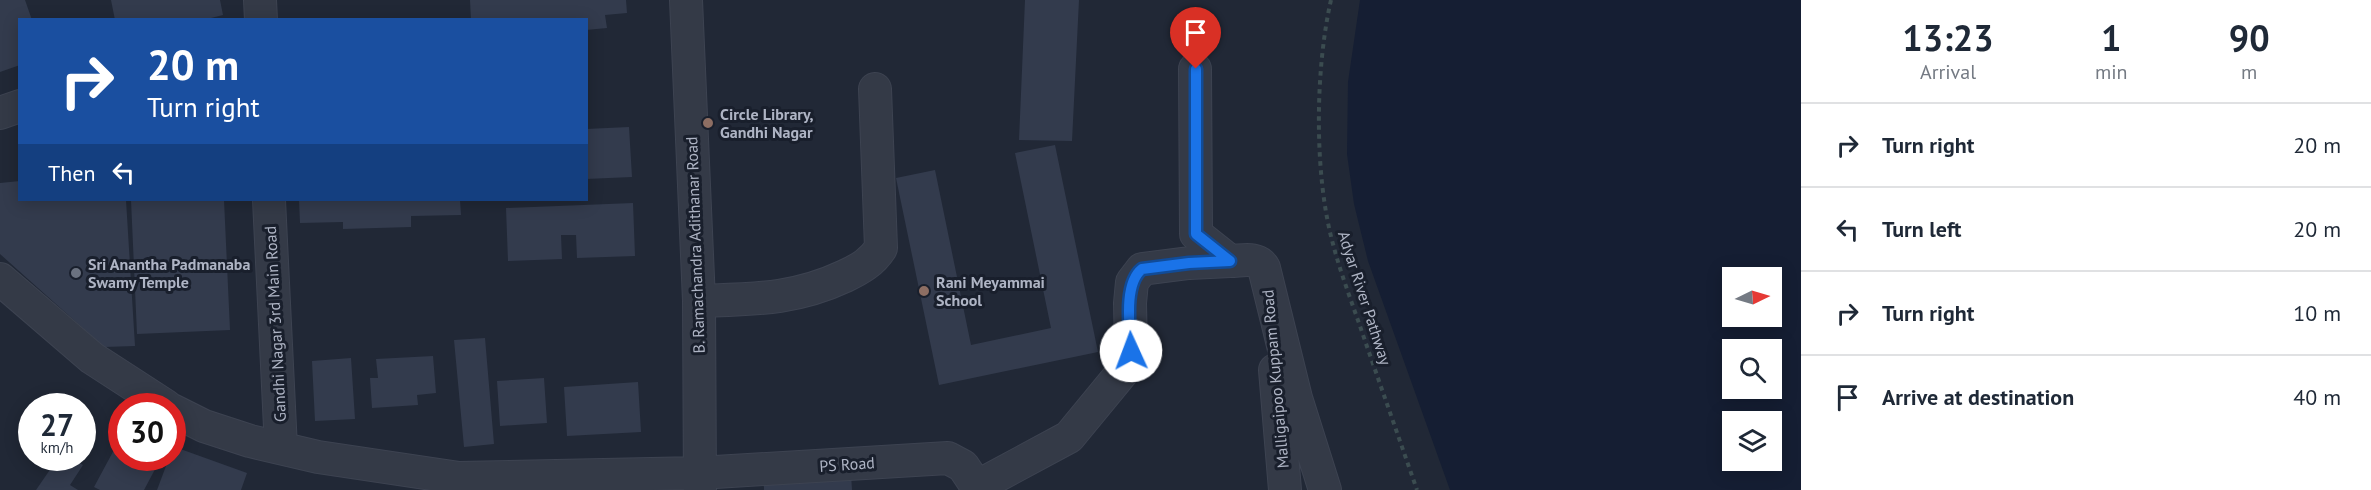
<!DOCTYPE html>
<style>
body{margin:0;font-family:"PT Sans",sans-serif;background:#f2f2f3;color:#1f2937;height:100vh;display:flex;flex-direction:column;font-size:22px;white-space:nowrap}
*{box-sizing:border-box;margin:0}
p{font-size:20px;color:#747a83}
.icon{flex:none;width:33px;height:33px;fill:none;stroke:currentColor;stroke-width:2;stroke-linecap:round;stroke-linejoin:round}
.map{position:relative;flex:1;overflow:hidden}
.side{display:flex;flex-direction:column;background:#fff;width:570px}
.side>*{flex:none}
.guide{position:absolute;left:18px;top:18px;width:570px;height:183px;border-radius:0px;box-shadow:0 3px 15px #0003;background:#1a4fa0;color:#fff;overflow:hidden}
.needle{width:39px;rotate:85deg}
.buttons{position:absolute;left:1722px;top:267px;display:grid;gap:12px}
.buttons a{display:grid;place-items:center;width:60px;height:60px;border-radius:0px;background:#fff;box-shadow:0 3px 15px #0003;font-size:30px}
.speed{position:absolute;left:18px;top:393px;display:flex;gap:12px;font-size:30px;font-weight:700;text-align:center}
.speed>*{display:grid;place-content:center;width:78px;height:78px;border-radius:50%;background:#fff;box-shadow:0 3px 15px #0003;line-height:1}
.speed small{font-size:15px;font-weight:400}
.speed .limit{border:9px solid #d22;background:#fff;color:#111}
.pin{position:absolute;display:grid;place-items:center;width:51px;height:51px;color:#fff;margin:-62px -26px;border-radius:50% 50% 50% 0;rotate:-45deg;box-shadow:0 0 6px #0007}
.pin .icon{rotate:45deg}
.me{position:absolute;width:66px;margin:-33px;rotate:358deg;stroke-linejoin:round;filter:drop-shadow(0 0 4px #0008)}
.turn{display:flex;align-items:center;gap:21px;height:126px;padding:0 30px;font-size:27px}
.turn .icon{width:78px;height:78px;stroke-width:2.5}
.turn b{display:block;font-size:42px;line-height:51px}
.then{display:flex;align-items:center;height:57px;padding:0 30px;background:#0003;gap:12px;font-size:22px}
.eta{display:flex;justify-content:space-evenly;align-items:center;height:102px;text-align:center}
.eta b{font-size:36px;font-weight:800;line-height:42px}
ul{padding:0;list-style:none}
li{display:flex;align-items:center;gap:18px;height:84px;padding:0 30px;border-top:2px solid #e0e1e3}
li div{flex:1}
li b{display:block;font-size:22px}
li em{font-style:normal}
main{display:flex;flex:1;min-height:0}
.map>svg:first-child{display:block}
.water{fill:#151e33;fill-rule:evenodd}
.building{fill:#333b4d}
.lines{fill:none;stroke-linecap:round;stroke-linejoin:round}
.minor-casing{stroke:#3d4351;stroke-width:34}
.path{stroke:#3b4c50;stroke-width:4;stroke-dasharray:4.5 4.5;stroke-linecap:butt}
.minor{stroke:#343a47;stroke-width:32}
.route-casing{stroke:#114b97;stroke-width:15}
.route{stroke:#1a73e8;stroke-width:10}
.education-dot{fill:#8d6e63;stroke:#191f2c;stroke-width:2}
.worship-dot{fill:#6b7280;stroke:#191f2c;stroke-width:2}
.labels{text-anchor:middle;stroke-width:6;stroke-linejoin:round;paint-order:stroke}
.poi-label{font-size:16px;font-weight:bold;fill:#aeb4c4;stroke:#191f2c;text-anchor:start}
.street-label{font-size:16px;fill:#aeb4c4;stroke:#191f2c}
</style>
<main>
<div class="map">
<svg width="1801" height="490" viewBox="0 0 1801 490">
<rect width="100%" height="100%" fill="#212836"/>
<path class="water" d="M1360 0H1801V490H1450L1368 261 1354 204 1347 154 1348 82ZM1732 278H1772V316H1732ZM1732 350H1772V388H1732ZM1732 422H1772V460H1732Z"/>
<path class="building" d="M0 0H25L32 20H20V65L0 72Z
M111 0H220L223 15 203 20H115Z
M470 0H626L627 13 605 15 607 28 586 30V20H471Z
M1025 0H1079L1072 141 1019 140Z
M629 127 632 177 586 179V129Z
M1055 145 1098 352 939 385 896 178 935 170 971 345 1051 328 1015 153Z
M20 181V200H126L135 346 104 347 0 254V183Z
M131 200H224L230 330 137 334Z
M299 200H460L461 215 411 216V227L343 229V222L300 223Z
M633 203 635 256 577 258 576 235H561L562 259 508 261 506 208Z
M485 338 494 444 464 447 454 340Z
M433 356 436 393 417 395 418 405 372 408 370 378H378L376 359Z
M351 358 355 419 315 421 312 361Z
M544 378 547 423 500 426 497 381Z
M638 382 641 432 567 436 564 387Z
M122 435V458H161L144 490H100L94 487Z
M172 446 247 473 241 490H157L169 458H172Z
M58 458H72L83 465 70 485 78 490H36Z
M851 474 852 490H764V477Z"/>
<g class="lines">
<defs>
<path id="minor" d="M260 0 261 20
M686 0 699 301 700 490
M1195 69 1196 234 1230 261C1242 261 1257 256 1264 268L1296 398 1325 490
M0 113 20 106
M269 200 281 448
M0 279 92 358 166 406
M699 301C753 299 794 300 845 276 860 269 872 262 881 248L875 89
M1275 370 1285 490
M172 410 204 426 250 441 318 457 459 478 699 473 948 458 963 466 979 490
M978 486 1069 437 1125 369 1131 351 1130 303 1132 282 1142 269 1189 263 1230 261"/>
</defs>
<use href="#minor" class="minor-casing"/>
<path class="path" d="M1331 0C1315 70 1314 175 1333 244 1341 275 1353 305 1363 335 1381 387 1399 438 1417 490"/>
<use href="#minor" class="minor"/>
</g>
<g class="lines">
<defs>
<path id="route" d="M1131 351C1130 329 1123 284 1142 269L1189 263 1230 261 1196 234V69"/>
</defs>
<use href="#route" class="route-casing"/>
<use href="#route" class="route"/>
</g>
<g class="education-dot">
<circle cx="708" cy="123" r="6"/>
<circle cx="924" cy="291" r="6"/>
</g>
<circle class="worship-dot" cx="76" cy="273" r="6"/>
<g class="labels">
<g class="poi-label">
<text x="720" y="120">Circle Library,<tspan x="720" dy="18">Gandhi Nagar</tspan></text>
<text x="88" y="270">Sri Anantha Padmanaba<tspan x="88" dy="18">Swamy Temple</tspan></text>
<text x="936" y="288">Rani Meyammai<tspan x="936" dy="18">School</tspan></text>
</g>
<g class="street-label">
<text transform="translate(695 245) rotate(-92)" y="6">B. Ramachandra Adithanar Road</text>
<text transform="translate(1365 298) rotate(72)" y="6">Adyar River Pathway</text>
<text transform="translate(275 324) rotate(-93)" y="6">Gandhi Nagar 3rd Main Road</text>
<text transform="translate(1275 379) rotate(-95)" y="6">Malligaipoo Kuppam Road</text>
<text transform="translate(847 464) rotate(-4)" y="6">PS Road</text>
</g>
</g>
</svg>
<div class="buttons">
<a><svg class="needle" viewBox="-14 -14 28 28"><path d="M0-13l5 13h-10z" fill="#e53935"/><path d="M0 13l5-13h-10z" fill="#747a83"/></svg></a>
<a><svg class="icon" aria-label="search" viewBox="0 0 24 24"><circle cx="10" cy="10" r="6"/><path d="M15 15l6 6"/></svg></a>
<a><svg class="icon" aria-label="layers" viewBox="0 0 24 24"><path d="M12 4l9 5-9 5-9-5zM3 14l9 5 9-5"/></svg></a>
</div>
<div class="speed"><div>27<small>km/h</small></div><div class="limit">30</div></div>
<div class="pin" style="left:1196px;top:69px;background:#d93025"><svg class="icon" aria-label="arrive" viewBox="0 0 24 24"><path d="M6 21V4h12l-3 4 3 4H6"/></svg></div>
<svg class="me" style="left:1131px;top:351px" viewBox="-20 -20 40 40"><circle r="19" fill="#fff"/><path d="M0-13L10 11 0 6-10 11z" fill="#1a73e8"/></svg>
<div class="guide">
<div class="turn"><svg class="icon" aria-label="right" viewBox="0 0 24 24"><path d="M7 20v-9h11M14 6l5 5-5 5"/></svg><div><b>20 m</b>Turn right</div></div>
<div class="then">Then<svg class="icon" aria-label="left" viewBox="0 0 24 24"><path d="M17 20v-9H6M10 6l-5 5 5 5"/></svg></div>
</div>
</div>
<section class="side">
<div class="eta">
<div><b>13:23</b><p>Arrival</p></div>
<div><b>1</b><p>min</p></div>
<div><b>90</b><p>m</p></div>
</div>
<ul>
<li><svg class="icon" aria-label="right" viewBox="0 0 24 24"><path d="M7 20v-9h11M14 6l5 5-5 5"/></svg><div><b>Turn right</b></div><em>20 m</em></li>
<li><svg class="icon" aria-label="left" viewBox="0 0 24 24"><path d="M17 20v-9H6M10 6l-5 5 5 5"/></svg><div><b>Turn left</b></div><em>20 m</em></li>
<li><svg class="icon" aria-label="right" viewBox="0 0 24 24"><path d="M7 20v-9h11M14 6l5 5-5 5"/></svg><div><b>Turn right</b></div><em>10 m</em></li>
<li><svg class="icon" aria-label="arrive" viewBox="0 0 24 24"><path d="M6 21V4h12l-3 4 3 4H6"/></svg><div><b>Arrive at destination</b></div><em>40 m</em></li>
</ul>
</section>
</main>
